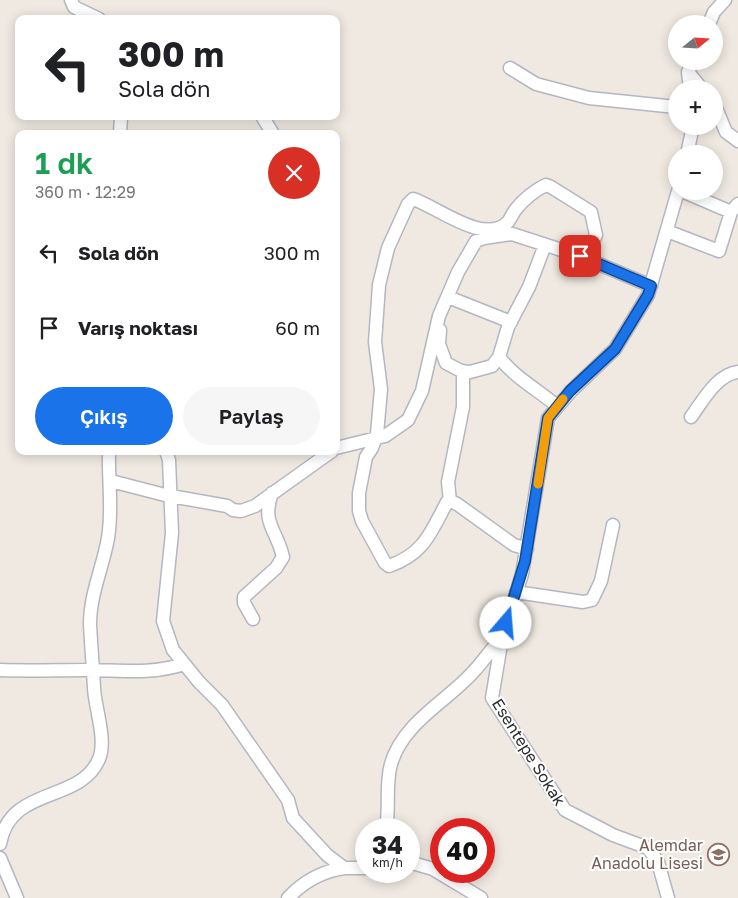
<!DOCTYPE html>
<html lang="tr">
<meta charset="utf-8">
<style>
body{margin:0;font-family:"Golos Text",sans-serif;background:#f6f6f6;color:#202124;height:100vh;display:flex;flex-direction:column;font-size:19px;white-space:nowrap}
*{box-sizing:border-box;margin:0}
p{font-size:16px;color:#757577}
.icon{flex:none;width:28px;height:28px;fill:none;stroke:currentColor;stroke-width:2;stroke-linecap:round;stroke-linejoin:round}
.map{position:relative;flex:1;overflow:hidden}
.details{position:absolute;left:15px;top:130px;width:325px;height:325px;display:flex;flex-direction:column;background:#fff;border-radius:10px;box-shadow:0 2px 12px #0003}
.details>*{flex:none}
.hud{position:absolute;left:15px;top:15px;width:325px;height:105px;border-radius:10px;box-shadow:0 2px 12px #0003;background:#fff;color:#202124;overflow:hidden}
.needle{width:32px;rotate:72deg}
.tools{position:absolute;left:668px;top:15px;display:grid;gap:10px}
.tools a{display:grid;place-items:center;width:55px;height:55px;border-radius:50%;background:#fff;box-shadow:0 2px 12px #0003;font-size:25px}
.speed{position:absolute;left:355px;top:818px;display:flex;gap:10px;font-size:25px;font-weight:700;text-align:center}
.speed>*{display:grid;place-content:center;width:65px;height:65px;border-radius:50%;background:#fff;box-shadow:0 2px 12px #0003;line-height:1}
.speed small{font-size:12px;font-weight:400}
.speed .limit{border:8px solid #d22;background:#fff;color:#111}
.pin{position:absolute;display:grid;place-items:center;width:42px;height:42px;color:#fff;margin:-21px;border-radius:10px;box-shadow:0 2px 8px #0006}
.me{position:absolute;width:55px;margin:-28px;rotate:18deg;stroke-linejoin:round;filter:drop-shadow(0 0 4px #0008)}
.turn{display:flex;align-items:center;gap:18px;height:105px;padding:0 20px;font-size:22px}
.turn .icon{width:65px;height:65px;stroke-width:2.5}
.turn b{display:block;font-size:35px;line-height:42px}
.round{display:grid;place-items:center;flex:none;width:52px;height:52px;border-radius:26px;background:#f6f6f6}
.headline{display:flex;align-items:center;justify-content:space-between;height:85px;padding:0 20px}
h1{font-size:30px;font-weight:600;line-height:38px;color:#1e9e55}
.primary-button{display:flex;gap:10px;margin-top:auto;padding:10px 20px}
.primary-button a{flex:1;height:58px;border-radius:30px;background:#1a73e8;color:#fff;font-size:20px;font-weight:600;line-height:58px;text-align:center}
.primary-button a+a{background:#f6f6f6;color:#202124}
ul{padding:0;list-style:none}
li{display:flex;align-items:center;gap:15px;height:75px;padding:0 20px}
li div{flex:1}
li b{display:block;font-size:19px}
li em{font-style:normal}
.map>svg:first-child{display:block}
.lines{fill:none;stroke-linecap:round;stroke-linejoin:round}
.minor-casing{stroke:#b4b7c1;stroke-width:15}
.minor{stroke:#fff;stroke-width:12}
.route-casing{stroke:#114b97;stroke-width:12}
.route{stroke:#1a73e8;stroke-width:9}
.slow{stroke:#f59e0b;stroke-width:9}
.labels{text-anchor:middle;stroke-width:4;stroke-linejoin:round;paint-order:stroke}
.street-label{font-size:16px;fill:#2e2e2e;stroke:#fff}
.education-label{font-size:16px;fill:#785e54;stroke:#fff;text-anchor:end}
</style>
<div class="map">
<svg width="738" height="898" viewBox="0 0 738 898">
<rect width="100%" height="100%" fill="#efe9e1"/>
<g class="lines">
<defs>
<path id="minor" d="M71 0 74 7 99 19
M709 24 714 12 725 0
M510 68 536 84 589 98 676 107
M688 72 702 89
M690 89 688 72 693 61
M714 103 726 132 738 141
M262 116 273 134
M120 134 121 116
M687 154 693 126
M682 191 731 212
M667 231 719 251 731 212 738 204
M448 297 511 322
M440 330 439 344 446 363 461 371 470 372 492 366 499 357 508 327 529 287 545 245
M499 357C515 378 537 389 557 406
M691 417C702 402 717 374 738 372
M336 448 385 436 408 420 422 391 439 316 458 272 476 241 484 238 512 234 580 256 651 286
M166 451 169 460 172 533 163 621 173 650 199 682 222 705 288 800 293 818 327 855 344 868H366
M111 481 165 495 227 506 233 510 241 511 255 506 332 451
M450 501 447 502C431 532 424 554 389 566L385 563 362 521 359 511V493L366 457 372 448 377 434 381 389 375 342 379 285 388 248 408 204 413 199C436 206 483 245 507 223 511 219 512 214 516 209 523 200 535 190 546 185L551 187 591 212 596 235 585 258
M450 501 448 482 463 407V371
M450 501 457 504 514 545 527 549
M516 592 583 602 592 600 601 581 613 525
M253 619 244 603V597L276 568 283 557C277 530 261 523 272 493
M0 670C28 671 56 670 85 670 120 670 150 675 184 664
M386 829C390 807 385 785 391 764 403 722 448 701 475 670 484 660 492 648 502 638
M0 844C10 785 80 804 99 759 107 739 95 709 94 688 93 667 91 645 90 624 90 594 103 567 108 538 113 509 108 480 109 451
M0 858 17 898
M409 862 433 869 481 898
M288 898C304 881 322 871 345 868
M668 898 658 862 648 848 613 835 565 810 492 698 502 638 522 574 548 418 571 391 615 349 648 295 678 191"/>
</defs>
<use href="#minor" class="minor-casing"/>
<use href="#minor" class="minor"/>
</g>
<g class="lines">
<defs>
<path id="route" d="M506 623 525 561 548 418 570 391 615 349 648 295 651 286 580 256"/>
</defs>
<use href="#route" class="route-casing"/>
<use href="#route" class="route"/>
<path class="slow" d="M538 484 548 418 563 399"/>
</g>
<defs>
<symbol id="school-ring" viewBox="-11 -11 22 22"><circle r="9.5" fill="#fff" stroke="#8d6e63" stroke-width="1.5"/><path d="M0-5L7-2L0 1L-7-2ZM-4 1L0 2.5L4 1V4Q0 6-4 4Z" fill="#8d6e63"/></symbol>
</defs>
<g fill-rule="evenodd">
<use href="#school-ring" x="706" y="842" width="25" height="25"/>
</g>
<g class="labels">
<g class="street-label">
<text transform="translate(529 752) rotate(58)" y="6">Esentepe Sokak</text>
</g>
<g class="education-label">
<text x="703" y="851">Alemdar<tspan x="703" dy="18">Anadolu Lisesi</tspan></text>
</g>
</g>
</svg>
<div class="tools">
<a><svg class="needle" viewBox="-14 -14 28 28"><path d="M0-13l5 13h-10z" fill="#e53935"/><path d="M0 13l5-13h-10z" fill="#757577"/></svg></a>
<a>+</a>
<a>−</a>
</div>
<div class="speed"><div>34<small>km/h</small></div><div class="limit">40</div></div>
<div class="pin" style="left:580px;top:256px;background:#d93025"><svg class="icon" aria-label="arrive" viewBox="0 0 24 24"><path d="M6 21V4h12l-3 4 3 4H6"/></svg></div>
<svg class="me" style="left:506px;top:623px" viewBox="-20 -20 40 40"><circle r="19" fill="#fff"/><path d="M0-13L10 11 0 6-10 11z" fill="#1a73e8"/></svg>
<div class="hud">
<div class="turn"><svg class="icon" aria-label="left" viewBox="0 0 24 24"><path d="M17 20v-9H6M10 6l-5 5 5 5"/></svg><div><b>300 m</b>Sola dön</div></div>
</div>
<section class="details">
<div class="headline"><div><h1>1 dk</h1><p>360 m · 12:29</p></div><a class="round" style="background:#d93025;color:#fff"><svg class="icon" aria-label="close" viewBox="0 0 24 24"><path d="M6 6l12 12M18 6L6 18"/></svg></a></div>
<ul>
<li><svg class="icon" aria-label="left" viewBox="0 0 24 24"><path d="M17 20v-9H6M10 6l-5 5 5 5"/></svg><div><b>Sola dön</b></div><em>300 m</em></li>
<li><svg class="icon" aria-label="arrive" viewBox="0 0 24 24"><path d="M6 21V4h12l-3 4 3 4H6"/></svg><div><b>Varış noktası</b></div><em>60 m</em></li>
</ul>
<div class="primary-button"><a>Çıkış</a><a>Paylaş</a></div>
</section>
</div>
